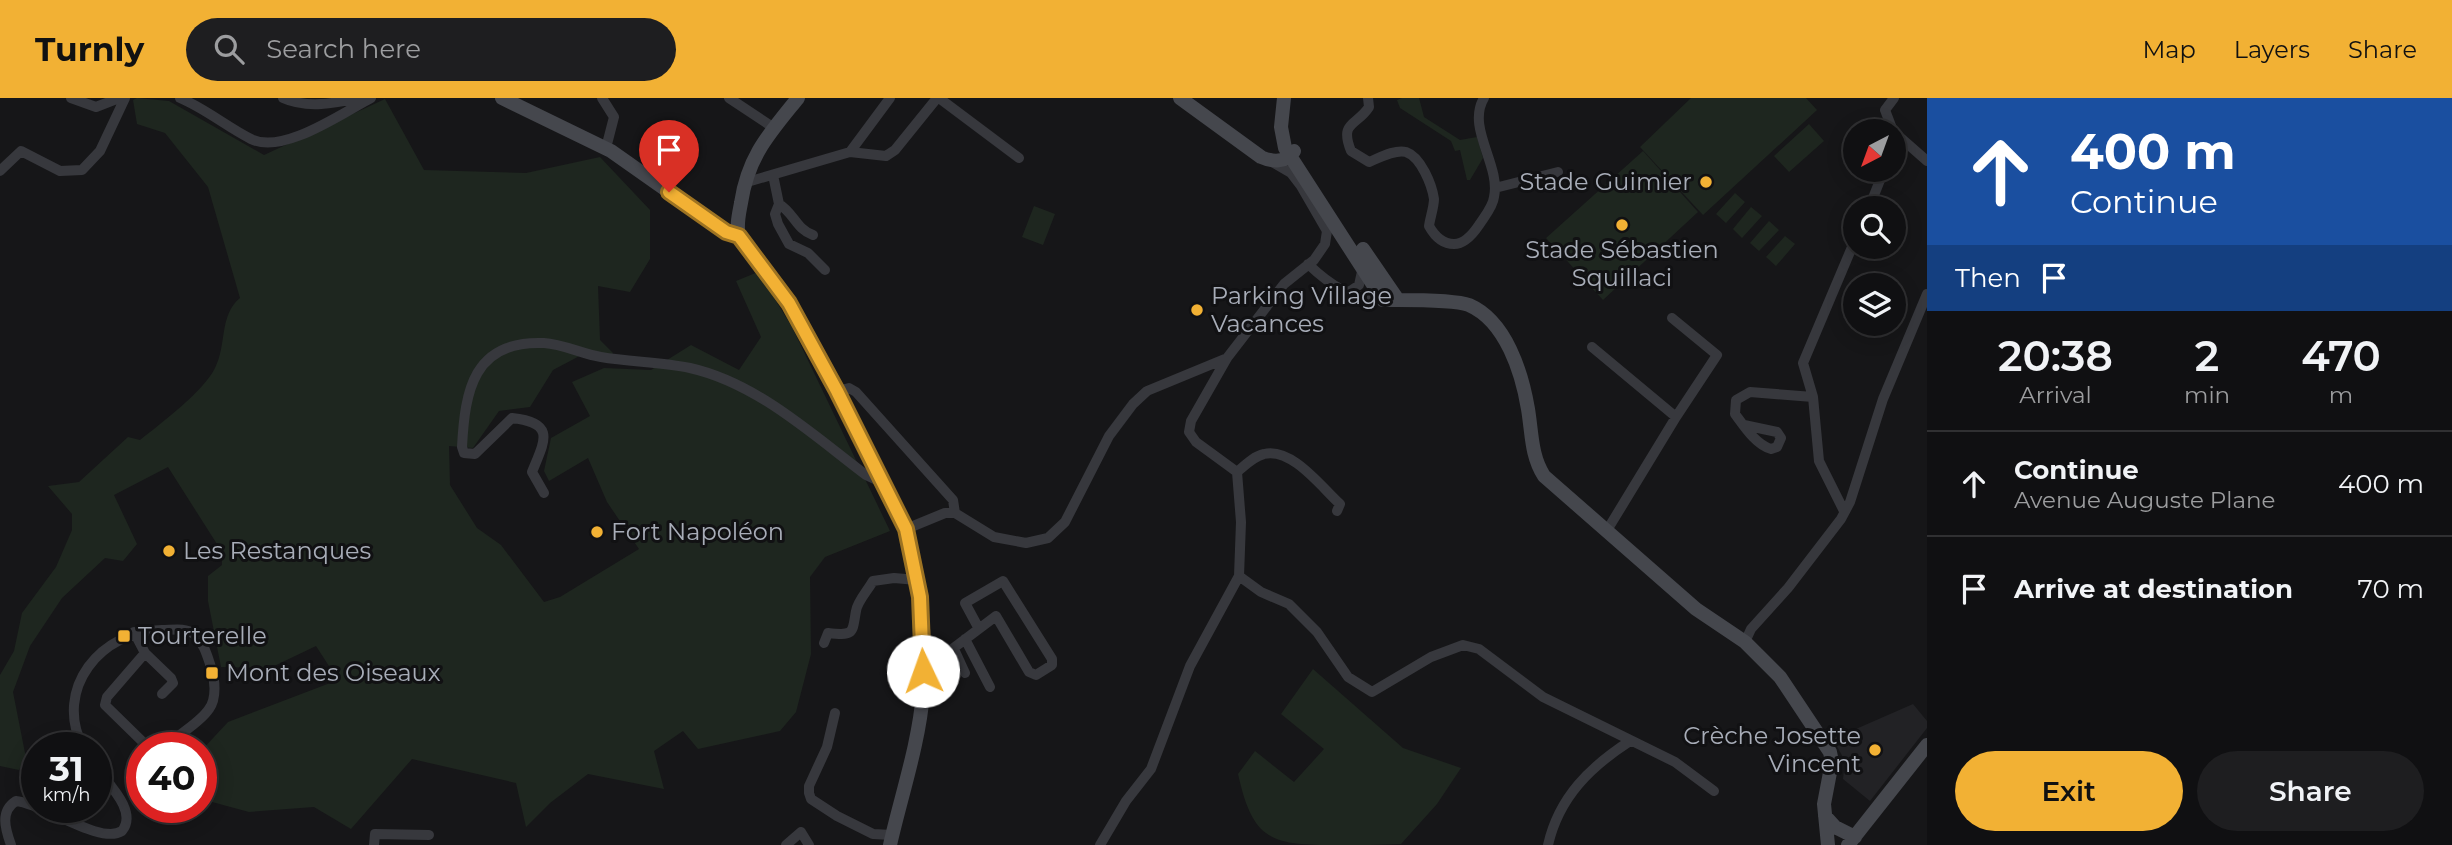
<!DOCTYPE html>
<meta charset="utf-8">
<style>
body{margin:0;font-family:Montserrat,sans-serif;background:#1e1e20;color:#f1f3f6;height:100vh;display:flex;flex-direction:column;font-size:26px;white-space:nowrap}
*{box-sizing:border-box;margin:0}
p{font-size:23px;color:#9c9d9f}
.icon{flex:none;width:38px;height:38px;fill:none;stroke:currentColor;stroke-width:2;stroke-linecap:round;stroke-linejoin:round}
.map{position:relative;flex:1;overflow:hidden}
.panel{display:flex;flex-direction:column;background:#101012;width:525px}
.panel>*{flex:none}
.top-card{background:#1a4fa0;color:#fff;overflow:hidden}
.needle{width:46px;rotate:221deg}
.tools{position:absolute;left:1843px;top:21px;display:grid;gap:14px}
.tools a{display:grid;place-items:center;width:63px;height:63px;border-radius:50%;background:#101012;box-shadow:0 4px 18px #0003,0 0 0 2px #303032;font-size:35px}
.speed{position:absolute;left:21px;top:634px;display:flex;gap:14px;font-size:35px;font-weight:700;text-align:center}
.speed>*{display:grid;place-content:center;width:91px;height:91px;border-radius:50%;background:#101012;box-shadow:0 4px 18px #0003,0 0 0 2px #303032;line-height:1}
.speed small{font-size:18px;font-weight:400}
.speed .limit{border:10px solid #d22;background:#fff;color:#111}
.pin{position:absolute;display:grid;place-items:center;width:60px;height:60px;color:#fff;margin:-72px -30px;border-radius:50% 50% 50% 0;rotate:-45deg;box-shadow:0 0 7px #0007}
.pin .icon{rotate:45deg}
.me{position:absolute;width:77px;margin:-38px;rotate:357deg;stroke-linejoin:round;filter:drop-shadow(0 0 5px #0008)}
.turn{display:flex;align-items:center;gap:24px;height:147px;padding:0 28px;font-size:32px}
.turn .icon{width:91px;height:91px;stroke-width:2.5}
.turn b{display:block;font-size:49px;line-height:60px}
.then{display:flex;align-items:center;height:66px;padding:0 28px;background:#0003;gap:14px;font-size:26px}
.eta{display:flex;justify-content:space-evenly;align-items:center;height:119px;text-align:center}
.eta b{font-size:42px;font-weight:600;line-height:49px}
.cta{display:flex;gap:14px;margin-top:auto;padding:14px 28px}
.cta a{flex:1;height:80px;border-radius:42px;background:#f2b134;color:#111;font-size:28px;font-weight:600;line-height:80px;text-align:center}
.cta a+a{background:#1e1e20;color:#f1f3f6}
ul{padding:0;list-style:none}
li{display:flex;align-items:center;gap:21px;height:105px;padding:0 28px;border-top:2px solid #303032}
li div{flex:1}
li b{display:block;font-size:26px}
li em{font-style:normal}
header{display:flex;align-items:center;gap:42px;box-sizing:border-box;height:98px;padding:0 35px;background:#f2b134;color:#111}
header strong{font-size:33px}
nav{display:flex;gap:38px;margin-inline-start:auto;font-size:24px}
.search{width:490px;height:63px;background:#1e1e20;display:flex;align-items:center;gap:18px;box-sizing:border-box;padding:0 24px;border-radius:38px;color:#9c9d9f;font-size:26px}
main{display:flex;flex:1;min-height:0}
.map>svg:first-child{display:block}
.built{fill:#222225}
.green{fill:#1e261f}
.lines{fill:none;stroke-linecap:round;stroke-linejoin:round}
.street{stroke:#37383d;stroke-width:10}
.secondary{stroke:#45474d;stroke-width:14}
.route-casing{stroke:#9d7322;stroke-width:18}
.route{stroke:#f2b134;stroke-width:12}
.poi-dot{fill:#f2b134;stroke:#111113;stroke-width:2.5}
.labels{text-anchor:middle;stroke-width:6;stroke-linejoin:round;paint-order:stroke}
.poi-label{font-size:24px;fill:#a8adb8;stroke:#111113;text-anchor:start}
</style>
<header>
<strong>Turnly</strong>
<div class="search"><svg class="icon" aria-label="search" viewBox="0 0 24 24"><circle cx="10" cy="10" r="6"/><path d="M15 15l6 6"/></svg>Search here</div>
<nav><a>Map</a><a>Layers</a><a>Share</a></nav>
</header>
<main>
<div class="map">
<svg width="1927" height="747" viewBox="0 0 1927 747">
<rect width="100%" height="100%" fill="#161618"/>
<path class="built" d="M1913 606 1927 623V630L1870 703 1843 681 1845 663 1833 641Z"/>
<path class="green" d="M137 0 169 3 264 57 385 1 424 72 526 75 600 59 650 112V161L630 194 598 188 600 242 613 255 611 258 589 253 553 272 530 309 499 313 473 350 449 348 450 387 477 430 501 447 544 504 560 499 639 451 607 404 588 360 549 383 544 373 551 340 590 318 572 284 604 270 651 272 691 247 739 272 761 239 736 183 758 174 792 229 890 433 825 459 810 479 811 556 796 614 780 633 698 651 683 633 654 653 664 691 588 676 550 705 526 729 516 685 412 661 351 731 314 709 249 714 201 701V653L228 624 338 582 316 548 270 570 221 569 208 503V478L222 467V454L168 369 114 397 137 446 123 463 105 460 62 500 30 548 13 594 26 660 19 672 0 668V577L14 553 22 515 56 469 72 432V416L48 388 79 384 128 339 140 342C160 326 204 293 215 270 227 247 219 217 240 200L208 89 165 35 137 26 133 2Z
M1402 0H1419L1424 19 1460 42 1477 39 1483 60 1470 82H1467L1460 52 1455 53 1451 43 1400 10 1397 2Z
M1691 0H1806L1817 12 1703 117 1640 49Z
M1809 26 1824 43 1789 74 1774 58Z
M1643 53 1698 114 1603 202 1546 140Z
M1735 95 1745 104 1726 125 1716 116Z
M1034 108 1055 116 1043 147 1022 139Z
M1751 109 1762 118 1742 140 1733 131Z
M1769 123 1779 132 1759 153 1750 145Z
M1785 138 1795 146 1776 168 1766 159Z
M1313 571 1403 650 1461 670 1437 706 1401 746C1381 747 1357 747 1336 747 1271 747 1253 743 1238 676L1255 653 1294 684 1324 651 1281 616Z"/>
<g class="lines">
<path class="street" d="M71 0 96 9 119 0
M180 0C206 11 227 29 251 41 283 57 342 15 371 0
M283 0C307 11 336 5 361 0
M602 0 614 19 606 50
M729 0 774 30
M939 0 1019 60
M1368 0 1369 9C1357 28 1339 23 1351 53L1369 64C1379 60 1395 51 1406 54 1421 59 1432 87 1434 101 1434 109 1430 120 1429 128 1434 137 1442 146 1454 146 1465 146 1473 136 1479 127 1484 119 1493 109 1494 99 1501 67 1466 30 1484 0
M1893 33 1885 12 1894 0
M1894 34 1927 63
M850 54 886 58 895 52 937 0
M0 73 21 53 60 73 82 72 100 53 125 0
M773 77 779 106 775 116 778 126 789 146 808 155 825 172
M744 85 850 54 890 0
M1495 90 1558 74
M779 106C794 115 796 131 813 137
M1869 110 1884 72
M1308 166C1332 189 1349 199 1383 202
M1346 196 1359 187 1363 169
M1672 220 1717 257 1676 319
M1592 249 1676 319 1606 434
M837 293 849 290 856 294 953 402 955 415
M1744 327 1777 334 1781 340 1777 349 1771 351C1756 347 1744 328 1735 316L1736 302 1750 294 1813 299
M1237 374C1244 368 1254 358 1264 356 1292 349 1322 390 1340 406L1337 413
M544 395 532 374C545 342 556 325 512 320L475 356 464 355 462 349C465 293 473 242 544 245 563 246 582 256 601 259 630 264 661 264 690 270 757 285 813 337 866 377L883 385
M1844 413 1819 363 1813 299 1803 265 1855 142
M906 431 945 415H955L994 439 1026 445 1048 440 1065 424 1109 338 1133 306 1147 293 1227 260
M1239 478 1261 494 1289 506 1317 534 1348 579 1372 594 1431 559 1463 547 1479 551 1543 599 1675 664 1714 693
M134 534 145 555 171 580 173 585 162 596
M965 541 990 589
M1745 544 1751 531 1788 490 1841 421 1850 404 1883 301 1927 196
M824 545 828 535C855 538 852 535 856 513 857 504 868 492 873 483L894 480 917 482
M954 551 965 575
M145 555 107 599 105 607 148 649
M923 573 996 518 1029 574 1036 577 1052 567V561L1003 483 965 505 978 529
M835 615 827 649 809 688V695L811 701 837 718 873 736 892 737
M83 649C53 591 101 532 162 532 172 532 185 529 194 536 204 545 207 557 211 569 215 581 217 600 209 611 199 626 178 636 165 649
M11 747C5 730 0 713 16 703 45 706 100 747 122 733 138 713 108 686 96 669
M374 747 375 736 429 737
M786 747 801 734 809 747
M1100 747 1126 703 1151 671 1190 568 1239 478 1241 424 1237 374 1196 344 1189 334 1191 323 1227 260 1284 186 1314 162 1325 146 1327 133 1301 88 1291 75 1272 64
M1548 747C1559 699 1590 669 1630 643"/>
<path class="secondary" d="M502 0 611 53 726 134 739 138
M1180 0 1261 59C1272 64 1286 65 1294 53
M1284 0 1281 29 1285 50 1383 202C1402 202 1453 201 1469 207 1506 223 1522 275 1528 311 1532 335 1531 358 1544 378L1696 511 1745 544 1780 579 1830 654 1832 664 1824 706 1828 747
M739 138C811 225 855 331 906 431 919 483 928 541 923 595 919 646 901 698 890 747
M739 138C736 127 739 116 741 105 748 58 769 36 798 0
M1363 151 1398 202
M1825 718 1835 729 1855 739
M1848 747 1927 647"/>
</g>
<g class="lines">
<defs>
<path id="route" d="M669 94 726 134 739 138 789 205 837 293 906 431 920 499 923 573"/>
</defs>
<use href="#route" class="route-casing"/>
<use href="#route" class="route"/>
</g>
<g class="poi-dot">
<circle cx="1706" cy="84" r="7"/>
<circle cx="1622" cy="127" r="7"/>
<circle cx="1197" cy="212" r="7"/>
<circle cx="597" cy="434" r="7"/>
<circle cx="169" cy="453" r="7"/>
<rect x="117" y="531" width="14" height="14" rx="3.5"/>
<rect x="205" y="568" width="14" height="14" rx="3.5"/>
<circle cx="1875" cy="652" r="7"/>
</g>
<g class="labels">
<g class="poi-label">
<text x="1692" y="92" text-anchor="end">Stade Guimier</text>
<text x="1622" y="160" text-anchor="middle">Stade Sébastien<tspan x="1622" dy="28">Squillaci</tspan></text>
<text x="1211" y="206">Parking Village<tspan x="1211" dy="28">Vacances</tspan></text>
<text x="611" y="442">Fort Napoléon</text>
<text x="183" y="461">Les Restanques</text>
<text x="138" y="546">Tourterelle</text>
<text x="226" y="583">Mont des Oiseaux</text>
<text x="1861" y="646" text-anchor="end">Crèche Josette<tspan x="1861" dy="28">Vincent</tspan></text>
</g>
</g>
</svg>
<div class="tools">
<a><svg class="needle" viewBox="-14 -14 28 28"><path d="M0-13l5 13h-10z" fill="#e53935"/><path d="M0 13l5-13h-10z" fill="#9c9d9f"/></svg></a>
<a><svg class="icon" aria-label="search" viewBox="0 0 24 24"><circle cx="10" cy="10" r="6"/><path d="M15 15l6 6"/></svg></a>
<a><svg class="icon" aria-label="layers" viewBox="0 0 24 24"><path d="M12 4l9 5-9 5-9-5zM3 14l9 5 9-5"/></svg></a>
</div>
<div class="speed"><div>31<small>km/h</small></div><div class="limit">40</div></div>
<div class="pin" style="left:669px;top:94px;background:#d93025"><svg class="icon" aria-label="arrive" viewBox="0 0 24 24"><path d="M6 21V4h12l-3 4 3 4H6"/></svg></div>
<svg class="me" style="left:923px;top:573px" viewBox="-20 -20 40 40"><circle r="19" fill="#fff"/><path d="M0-13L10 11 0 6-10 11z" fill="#f2b134"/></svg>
</div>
<section class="panel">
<div class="top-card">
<div class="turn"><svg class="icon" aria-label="ahead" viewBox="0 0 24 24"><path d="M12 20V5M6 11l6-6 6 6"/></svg><div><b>400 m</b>Continue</div></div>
<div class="then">Then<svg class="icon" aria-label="arrive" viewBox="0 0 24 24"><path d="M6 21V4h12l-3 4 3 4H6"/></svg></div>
</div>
<div class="eta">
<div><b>20:38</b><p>Arrival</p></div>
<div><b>2</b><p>min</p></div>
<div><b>470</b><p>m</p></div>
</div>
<ul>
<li><svg class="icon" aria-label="ahead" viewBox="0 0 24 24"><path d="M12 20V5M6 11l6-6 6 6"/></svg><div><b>Continue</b><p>Avenue Auguste Plane</p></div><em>400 m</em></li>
<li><svg class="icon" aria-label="arrive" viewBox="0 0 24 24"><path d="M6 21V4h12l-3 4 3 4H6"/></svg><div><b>Arrive at destination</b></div><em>70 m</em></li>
</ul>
<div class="cta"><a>Exit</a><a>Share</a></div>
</section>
</main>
